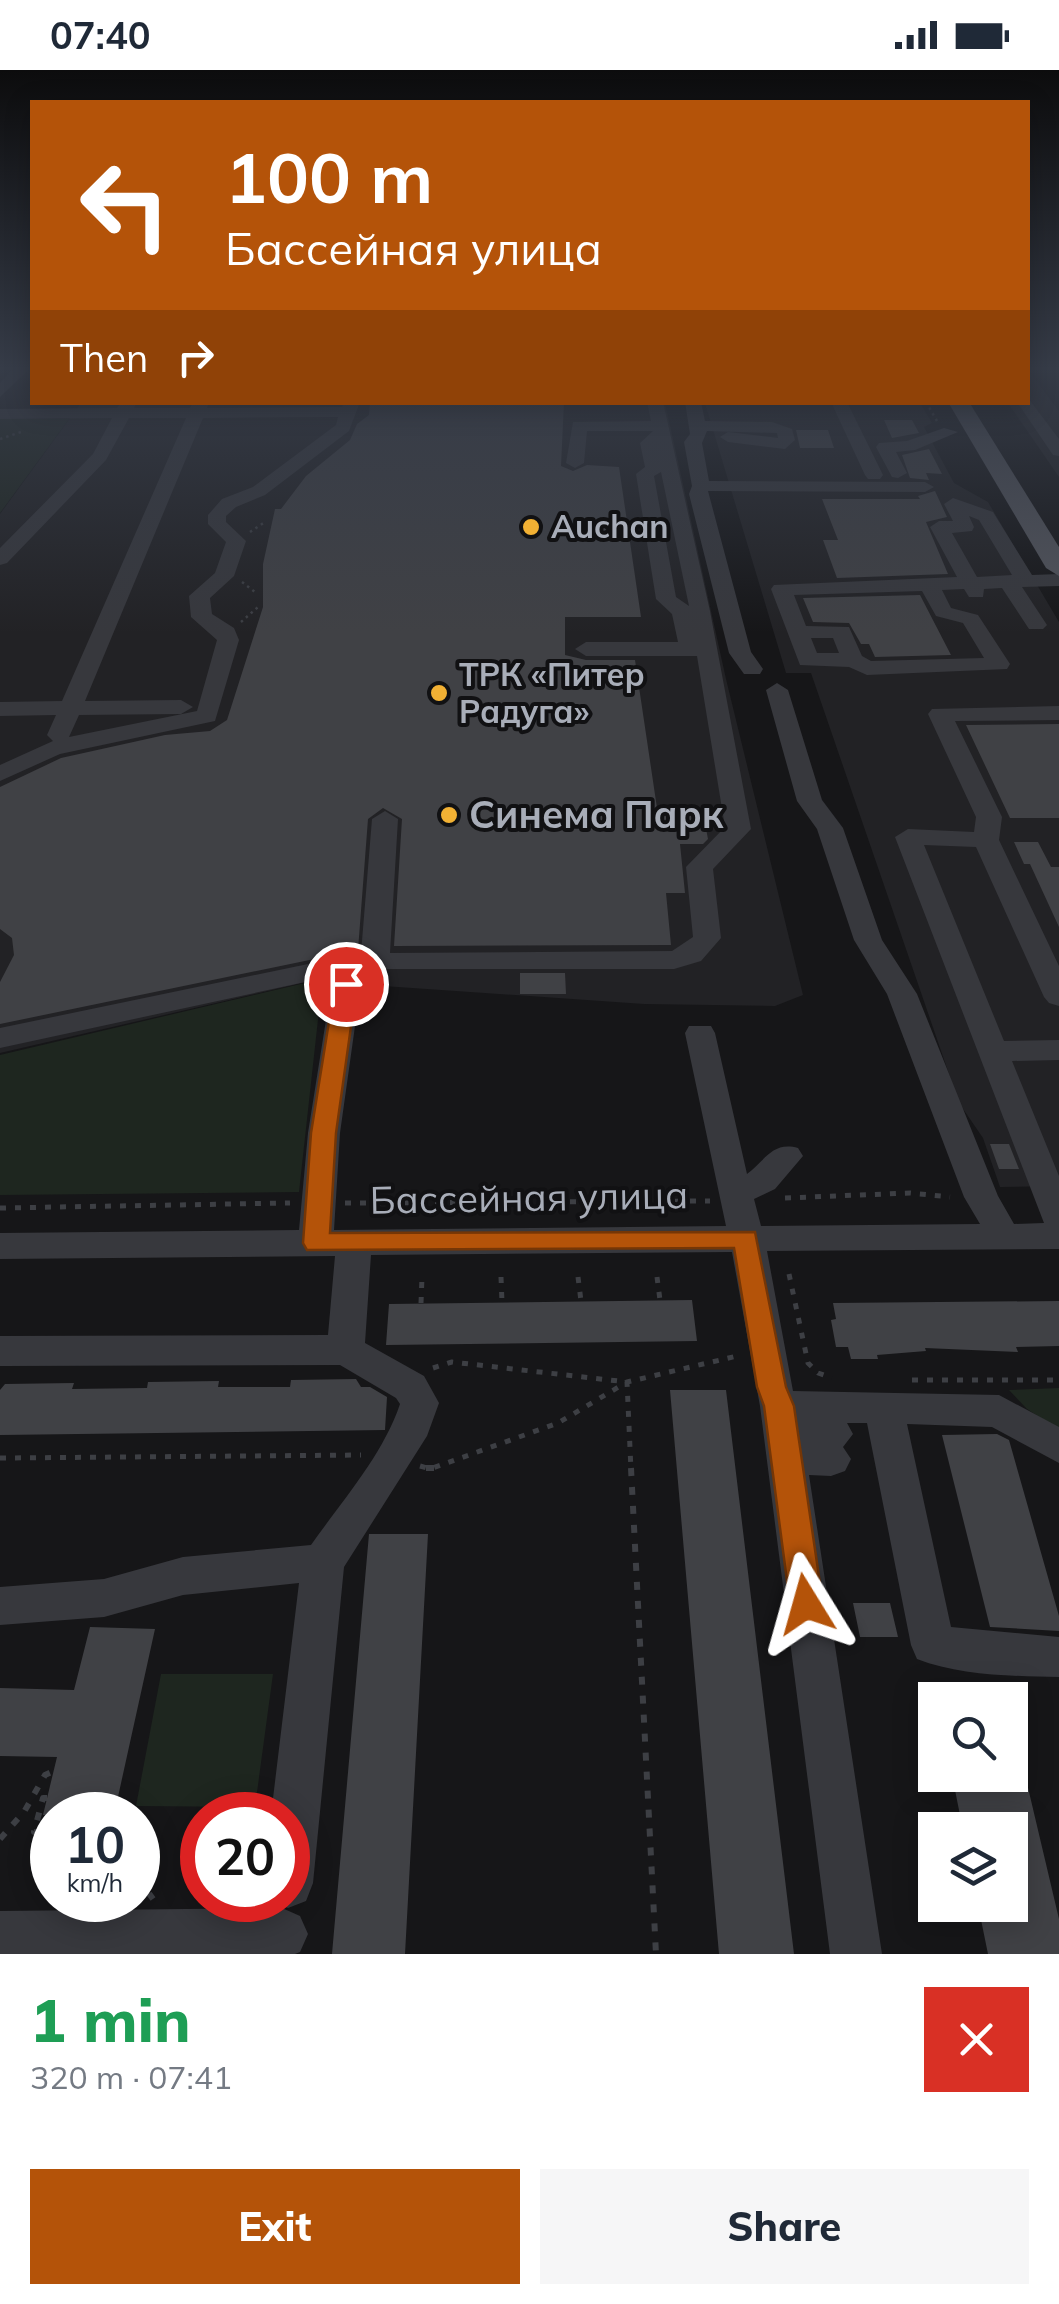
<!DOCTYPE html>
<meta charset="utf-8">
<style>
body{margin:0;font-family:Mulish,sans-serif;background:#f6f6f7;color:#1f2937;height:100vh;display:flex;flex-direction:column;font-size:38px;white-space:nowrap}
*{box-sizing:border-box;margin:0}
p{font-size:32px;color:#747a83}
.icon{flex:none;width:55px;height:55px;fill:none;stroke:currentColor;stroke-width:2;stroke-linecap:round;stroke-linejoin:round}
.map{position:relative;height:1884px;overflow:hidden}
.side{display:flex;flex-direction:column;background:#fff;flex:1}
.side>*{flex:none}
.top-card{position:absolute;left:30px;top:30px;width:1000px;height:305px;border-radius:0px;box-shadow:0 5px 25px #0003;background:#b45309;color:#fff;overflow:hidden}
.fabs{position:absolute;left:918px;top:1612px;display:grid;gap:20px}
.fabs a{display:grid;place-items:center;width:110px;height:110px;border-radius:0px;background:#fff;box-shadow:0 5px 25px #0003;font-size:50px}
.speed{position:absolute;left:30px;top:1722px;display:flex;gap:20px;font-size:50px;font-weight:700;text-align:center}
.speed>*{display:grid;place-content:center;width:130px;height:130px;border-radius:50%;background:#fff;box-shadow:0 5px 25px #0003;line-height:1}
.speed small{font-size:25px;font-weight:400}
.speed .limit{border:15px solid #d22;background:#fff;color:#111}
.pin{position:absolute;display:grid;place-items:center;width:85px;height:85px;color:#fff;margin:-42px;border:5px solid #fff;border-radius:50%;box-shadow:0 2px 10px #0007}
.me{position:absolute;width:110px;margin:-55px;rotate:352deg;stroke-linejoin:round;filter:drop-shadow(0 0 8px #0008)}
.turn{display:flex;align-items:center;gap:35px;height:210px;padding:0 30px;font-size:45px}
.turn .icon{width:130px;height:130px;stroke-width:2.5}
.turn b{display:block;font-size:70px;line-height:85px}
.then{display:flex;align-items:center;height:95px;padding:0 30px;background:#0003;gap:20px;font-size:38px}
.round{display:grid;place-items:center;flex:none;width:105px;height:105px;border-radius:0px;background:#f6f6f7}
.overview{display:flex;align-items:center;justify-content:space-between;height:170px;padding:0 30px}
h1{font-size:60px;font-weight:800;line-height:75px;color:#1e9e55}
.cta{display:flex;gap:20px;margin-top:auto;padding:20px 30px}
.cta a{flex:1;height:115px;border-radius:0px;background:#b45309;color:#fff;font-size:40px;font-weight:800;line-height:115px;text-align:center}
.cta a+a{background:#f6f6f7;color:#1f2937}
.status{display:flex;justify-content:space-between;align-items:center;height:70px;padding:0 50px;background:#fff;direction:ltr}
.status svg{height:28px;fill:currentColor}
.map>svg:first-child{display:block}
.built{fill:#222225}
.green{fill:#1e261f}
.building{fill:#404145}
.lines{fill:none;stroke-linecap:round;stroke-linejoin:round}
.path-far2{stroke:#3d3f44;stroke-width:2.5;stroke-dasharray:2.5 4;stroke-linecap:butt}
.path-far1{stroke:#3d3f44;stroke-width:5;stroke-dasharray:6 9;stroke-linecap:butt}
.path{stroke:#3d3f44;stroke-width:6;stroke-dasharray:8 11;stroke-linecap:butt}
.minor{fill:#37383d;fill-rule:evenodd}
.major{fill:#53555c;fill-rule:evenodd}
.route{fill:#b45309;stroke:#753606;stroke-width:2.5}
.poi-dot{fill:#f2b134;stroke:#111113;stroke-width:4}
.labels{text-anchor:middle;stroke-width:8;stroke-linejoin:round;paint-order:stroke}
.far-poi-label{font-size:32px;font-weight:bold;fill:#a8adb8;stroke:#111113;text-anchor:start}
.poi-label{font-size:38px;font-weight:bold;fill:#a8adb8;stroke:#111113;text-anchor:start}
.street-label{font-size:38px;fill:#a8adb8;stroke:#111113}
</style>
<div class="status"><b>07:40</b><svg viewBox="0 0 49 12"><path d="M0 12V9h3v3zM5 12V6h3v6zM10 12V3h3v9zM15 12V0h3v12zM26 1h20v11H26zM47 4h2v5h-2z"/></svg></div>
<div class="map">
<svg width="1059" height="1884" viewBox="0 0 1059 1884">
<rect width="100%" height="100%" fill="#161618"/>
<path class="built" d="M1028 300 1059 341V407L1008 333 1028 332Z
M81 333H665L726 609 803 925 775 936 644 934 311 911 0 983V444Z
M705 333H920L932 353 924 357 954 413 988 432 1059 552V1116L1000 1117 983 1068 959 1033 811 603H786Z"/>
<path class="green" d="M0 349H69L0 443Z
M309 912 322 913 299 1122 0 1125V985Z
M1059 1318V1360L1027 1339 1009 1320Z
M161 1604H273L255 1737 136 1736Z"/>
<path class="building" d="M370 332H564L561 396 573 401 587 395 619 397 641 547H565V585L586 590H635L657 738H702L708 769 703 774H680L685 823H666L671 875 394 876 402 749 383 738 368 749 358 880 0 954V912L14 885 12 868 0 859V717L61 688 165 665 210 661 227 650 263 537V494L275 439H281L306 406 350 370 357 354 369 345Z
M884 350H912L919 363 892 368Z
M796 360H828L834 378H800Z
M929 379 942 404 926 403 929 410 910 408 902 385Z
M935 421 947 447 926 452 948 504 837 508 823 470H838L822 429H920L918 426Z
M920 525 951 585 875 587 869 574H861L849 553 813 552 803 528Z
M1059 654V748H1010L966 655Z
M1014 772H1038L1051 797H1059V857L1030 794H1024Z
M520 903H565L566 924H520Z
M990 1074H1009L1019 1099H999Z
M692 1230 697 1271 386 1275 389 1234Z
M1059 1231V1276L1016 1277 1018 1282 925 1278 926 1281 877 1285 878 1289H851L848 1277H836L831 1250 836 1249 833 1233Z
M356 1309 361 1317H370L387 1327 385 1360 0 1365V1320L5 1314 74 1313 72 1319 147 1318 148 1312 219 1311 218 1317H290L291 1310Z
M670 1320H726L794 1884H719Z
M997 1364 1009 1370 1059 1546V1561L990 1557 942 1365Z
M369 1464H428L405 1884H332Z
M853 1533H890L898 1567H860Z
M90 1557 155 1559 114 1745H43L57 1687 0 1686V1618L74 1620Z
M952 1705H1025L1059 1849V1884H988L978 1835H1010V1760H963Z"/>
<g class="lines">
<path class="path-far2" d="M926 332 937 351
M0 369 24 361
M250 462 265 452
M242 512 255 522
M241 552 258 537"/>
<path class="path-far1" d="M785 1128 910 1123 950 1127
M345 1133 710 1131
M0 1138 290 1133
M789 1204 808 1293 818 1303 832 1308
M501 1207 502 1232
M578 1207 581 1231
M657 1207 660 1230
M421 1233 422 1207
M433 1298 452 1292 627 1312 631 1400
M912 1310H1059
M0 1388 361 1385
M420 1396 430 1399 558 1353 627 1312 737 1286"/>
<path class="path" d="M426 1398H434
M631 1398 656 1884
M47 1728H43L34 1762 52 1763
M0 1769 24 1742 45 1705 54 1701
M138 1808 153 1829"/>
<path class="minor" d="M12 300H28L0 327V313Z
M1028 328 1059 369V386L1053 385 1017 332H1028Z
M121 332H137L134 338H190L193 332H209L207 338 342 337 344 332H360L349 361 265 425 236 437 226 446V452L246 471 234 506 210 528 212 544 234 558 239 570 215 651 60 684 0 711V695L53 671 47 665 56 645 0 646V632L62 631 186 348H129L106 390 7 493 0 495V478L93 384 112 348 0 349V339L117 338ZM338 347 336 355 253 417 222 429 208 445V454L226 472 215 503 189 526 191 547 217 570 197 641 69 667 79 645 181 644 193 637 181 630 85 631 203 348Z
M647 332H663L710 541 751 759 713 799 721 868 701 891 674 899H363L340 1063 334 1160 726 1156 685 963 689 956H711L715 963 747 1104C765 1091 772 1071 798 1078L803 1086 775 1119 754 1129 761 1156 980 1154 964 1127 887 924 854 870 817 759 797 731 766 620 777 613 788 620 822 730 843 758 882 870 917 924 998 1126 1014 1154 1044 1153 895 767 908 759 974 762 976 747 928 644 932 639 1059 636V650L955 651 1002 747 999 770 1059 896V936L1049 933 1044 927 976 777 924 775 1004 971 1059 970V990L1012 991 1059 1106V1179L767 1181 793 1321 999 1325 1059 1357V1393L992 1357 907 1354 951 1557 1059 1567V1607C1013 1606 961 1606 917 1589L911 1575 867 1353H847L853 1364 843 1377 851 1389 845 1401 831 1406 809 1405 882 1884H830L760 1336 732 1182 371 1185 365 1273 424 1306 439 1333 427 1366 344 1497 313 1813 306 1831 288 1838 270 1830H288V1745H271L299 1513 183 1525 104 1547 0 1555V1517L104 1509 183 1487 311 1475C342 1431 383 1385 400 1334L396 1328 340 1295 0 1296V1266L328 1265 335 1186 0 1189V1163L299 1160 308 1063 333 906 0 978V958L361 883 372 749 385 741 398 749 390 883 672 881 693 867 686 797 725 757 697 586H586L575 579 586 572H678L672 544 656 529 636 404 645 397 640 373 653 361H587L584 393 575 398 566 393 573 352 651 351ZM661 402 689 536 676 527 654 406Z
M685 332H701L705 351 772 352 792 359 795 370 785 379 728 372 720 367 728 362 778 368 777 363 707 361 702 373 709 411 925 412 934 417 925 422 708 421 751 582 763 599 760 604H744L729 583 689 424 692 416 684 372 690 364Z
M831 332H847L883 405 880 409H868L865 405Z
M944 358 958 362 915 380 896 382 907 403 898 408 892 407 876 377 879 373 907 371Z
M953 428 993 442 1032 505 1059 504V516L1022 517 1047 555 1043 559H1029L1002 518 984 519 983 527H969L964 519 942 520 951 538 978 545 1010 594 1007 599 867 605 849 597 800 595 771 519 774 515 957 507 930 457 939 451H953L944 434ZM969 446 979 450 1012 505 977 507 952 463 972 461 974 457ZM922 521 936 546 963 553 984 588 871 591 862 586 849 557 806 556 794 525ZM811 568H833L839 583H817Z
M282 1838 300 1846 308 1864 300 1882 295 1884H0V1841Z"/>
<path class="major" d="M948 332H969L1059 477V506L1046 498Z"/>
</g>
<linearGradient id="sky" x2="0" y2="1"><stop stop-color="#0c0c0d"/><stop offset="0.53" stop-color="#363c48"/><stop offset="1" stop-color="#363c48" stop-opacity="0"/></linearGradient>
<rect width="1059" height="563" fill="url(#sky)"/>
<path class="route" d="M346 907 357 914 336 1063 330 1163 755 1162 786 1317 794 1336 823 1534 818 1544 806 1548 795 1544 790 1534 764 1336 757 1317 734 1178 307 1180 303 1173 311 1063 335 914Z"/>
<g class="poi-dot">
<circle cx="531" cy="457" r="10"/>
<circle cx="439" cy="623" r="10"/>
<circle cx="449" cy="745" r="10"/>
</g>
<g class="labels">
<g class="far-poi-label">
<text x="551" y="468">Auchan</text>
<text x="459" y="616">ТРК «Питер<tspan x="459" dy="37">Радуга»</tspan></text>
</g>
<g class="poi-label">
<text x="469" y="758">Синема Парк</text>
</g>
<g class="street-label">
<text transform="translate(529 1128) rotate(-1)" y="13">Бассейная улица</text>
</g>
</g>
</svg>
<div class="fabs">
<a><svg class="icon" aria-label="search" viewBox="0 0 24 24"><circle cx="10" cy="10" r="6"/><path d="M15 15l6 6"/></svg></a>
<a><svg class="icon" aria-label="layers" viewBox="0 0 24 24"><path d="M12 4l9 5-9 5-9-5zM3 14l9 5 9-5"/></svg></a>
</div>
<div class="speed"><div>10<small>km/h</small></div><div class="limit">20</div></div>
<div class="pin" style="left:346px;top:914px;background:#d93025"><svg class="icon" aria-label="arrive" viewBox="0 0 24 24"><path d="M6 21V4h12l-3 4 3 4H6"/></svg></div>
<svg class="me" style="left:806px;top:1534px" viewBox="-20 -20 40 40"><path d="M0-17L14 15 0 8-14 15z" fill="#b45309" stroke="#fff" stroke-width="4"/></svg>
<div class="top-card">
<div class="turn"><svg class="icon" aria-label="left" viewBox="0 0 24 24"><path d="M17 20v-9H6M10 6l-5 5 5 5"/></svg><div><b>100 m</b>Бассейная улица</div></div>
<div class="then">Then<svg class="icon" aria-label="right" viewBox="0 0 24 24"><path d="M7 20v-9h11M14 6l5 5-5 5"/></svg></div>
</div>
</div>
<section class="side">
<div class="overview"><div><h1>1 min</h1><p>320 m · 07:41</p></div><a class="round" style="background:#d93025;color:#fff"><svg class="icon" aria-label="close" viewBox="0 0 24 24"><path d="M6 6l12 12M18 6L6 18"/></svg></a></div>
<div class="cta"><a>Exit</a><a>Share</a></div>
</section>
